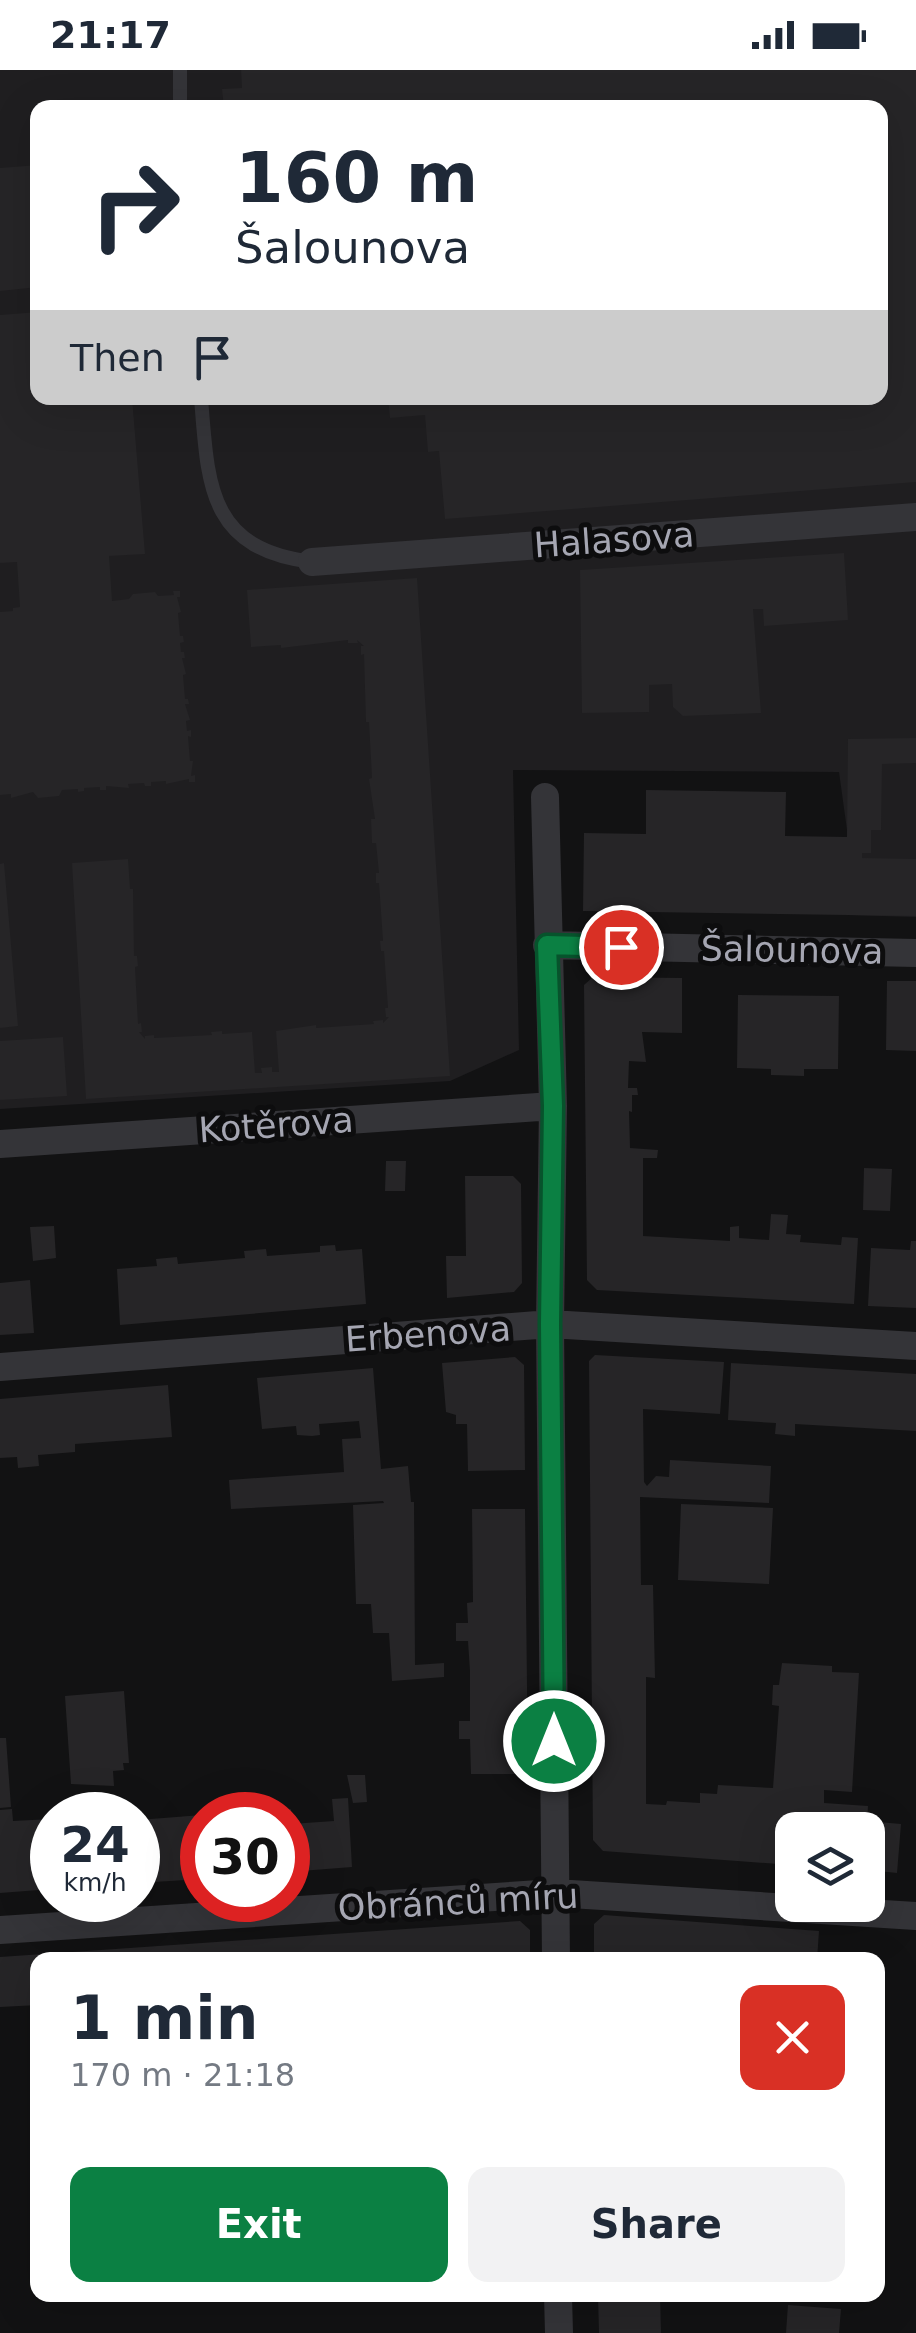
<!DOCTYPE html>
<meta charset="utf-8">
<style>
body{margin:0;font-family:"DejaVu Sans",sans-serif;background:#f2f2f3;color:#1f2937;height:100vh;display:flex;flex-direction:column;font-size:38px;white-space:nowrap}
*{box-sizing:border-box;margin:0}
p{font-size:32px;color:#747a83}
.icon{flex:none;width:55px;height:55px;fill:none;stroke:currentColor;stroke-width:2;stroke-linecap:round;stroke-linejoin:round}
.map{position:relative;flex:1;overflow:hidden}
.sheet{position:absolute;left:30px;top:1882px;width:855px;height:350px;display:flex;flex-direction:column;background:#fff;border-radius:20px;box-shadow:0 10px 40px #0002}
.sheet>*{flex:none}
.top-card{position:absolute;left:30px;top:30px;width:858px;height:305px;border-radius:20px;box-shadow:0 10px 40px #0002;background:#fff;color:#1f2937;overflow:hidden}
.tools{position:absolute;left:775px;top:1742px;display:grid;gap:20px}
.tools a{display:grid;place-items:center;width:110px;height:110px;border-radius:20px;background:#fff;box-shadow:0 10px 40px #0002;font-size:50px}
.speed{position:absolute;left:30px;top:1722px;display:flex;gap:20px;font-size:50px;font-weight:700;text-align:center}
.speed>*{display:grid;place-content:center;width:130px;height:130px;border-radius:50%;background:#fff;box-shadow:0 10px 40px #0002;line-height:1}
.speed small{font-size:25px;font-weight:400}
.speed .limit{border:15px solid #d22;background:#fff;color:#111}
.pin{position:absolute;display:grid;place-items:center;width:85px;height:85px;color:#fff;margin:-42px;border:5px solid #fff;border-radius:50%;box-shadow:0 2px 10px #0007}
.me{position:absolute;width:110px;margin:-55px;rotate:0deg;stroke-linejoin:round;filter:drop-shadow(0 0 8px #0008)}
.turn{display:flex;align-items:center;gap:35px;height:210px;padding:0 40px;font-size:45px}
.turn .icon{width:130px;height:130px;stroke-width:2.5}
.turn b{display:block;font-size:70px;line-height:85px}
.then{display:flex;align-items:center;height:95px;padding:0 40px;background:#0003;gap:20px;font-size:38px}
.round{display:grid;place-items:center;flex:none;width:105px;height:105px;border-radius:20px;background:#f2f2f3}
.headline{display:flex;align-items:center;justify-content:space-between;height:170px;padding:0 40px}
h1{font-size:60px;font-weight:700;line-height:75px}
.action{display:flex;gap:20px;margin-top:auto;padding:20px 40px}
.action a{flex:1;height:115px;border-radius:20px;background:#0b8043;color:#fff;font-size:40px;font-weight:700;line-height:115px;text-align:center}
.action a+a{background:#f2f2f3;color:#1f2937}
.status{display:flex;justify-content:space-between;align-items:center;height:70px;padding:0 50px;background:#fff;direction:ltr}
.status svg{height:28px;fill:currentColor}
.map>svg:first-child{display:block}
.built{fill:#1f1e20;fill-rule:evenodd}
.building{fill:#262527}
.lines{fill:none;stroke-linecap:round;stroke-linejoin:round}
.service{stroke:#343438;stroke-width:14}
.minor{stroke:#343438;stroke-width:28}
.route-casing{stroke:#07532c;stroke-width:25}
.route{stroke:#0b8043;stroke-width:18}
.labels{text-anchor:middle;stroke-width:10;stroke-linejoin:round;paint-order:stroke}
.street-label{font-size:35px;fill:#a5a6b2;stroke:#0d0d0e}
</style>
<div class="status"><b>21:17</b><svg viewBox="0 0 49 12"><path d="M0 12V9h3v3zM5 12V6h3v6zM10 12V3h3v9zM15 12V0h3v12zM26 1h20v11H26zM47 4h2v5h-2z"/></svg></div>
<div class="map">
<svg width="916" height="2263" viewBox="0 0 916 2263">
<rect width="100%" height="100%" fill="#121213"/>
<path class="built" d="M0 0H916V847L847 845V760L839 702 513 700 519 980 450 1011 0 1039ZM38 38H880V328H38Z"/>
<path class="building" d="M241 0H916V412L445 449 439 381 428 382 425 345 390 348 388 328H880V38H224L222 19 242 18Z
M38 95V217L0 221V98Z
M38 242V328H132L145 484 109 486 112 531 129 529 133 524 155 522 158 526 174 525 173 521H180V527H177L181 542 178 543 180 566H183L184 572 180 573 181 582H184L185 588H182L186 604 183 605 185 629H188L189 634H185L190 650 186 651 187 661 191 660V667L188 666 190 691H193L191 706 195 705V712H189V709L166 714V711L151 712V716H145L144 713 128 714 129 718 106 716V720H100V717L84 718V721L78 722V719L62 720 59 726 38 728 33 722 11 728V724L0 725V542L13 541V538L20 537 17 492 0 493V245Z
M844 483 848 550 764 556 763 539H753L761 643 683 646 673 637 672 614 649 615V642L582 643 580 500Z
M417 508 450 1006 86 1029 72 793 128 789 130 819H133L134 886H137L138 896 135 897 138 954 141 953 142 962H139L145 969V966L154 965V968L212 965 211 962 222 961V964L252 962 255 1003H262L261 998 272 997V1002H279L276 961 316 955V958L374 954 373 951 383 950V953L389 947H386L385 938H388L384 881H381L380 871H383L379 813H376V803H379L376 773H372L371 749H375L369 709 372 708 369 652H366L364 584 361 585V576H364L357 570 358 573H348V570L281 578V575L251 577 247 520Z
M916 668V693L882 694 881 760H871V783H862V788L916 789V846L583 841 584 763 646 764V720L786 722 785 766 847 767 848 669Z
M4 793 18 956 0 958V794Z
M593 907 682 908V963L642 962 646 992 629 991 628 1018H637L638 1025H632V1042L629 1041 630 1078 658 1080 657 1088H643V1166L730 1171V1157L739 1156V1168L769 1170 771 1144 788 1145 786 1164 801 1165 800 1172 841 1175 842 1167 858 1168 854 1234 597 1220 587 1210 584 915Z
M887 911H916V981L886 980Z
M738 925 839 926 838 999H804V1006L771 1005V999L737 998Z
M63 967 67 1026 0 1030V971Z
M386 1091H406L405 1121H385Z
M864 1098 892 1099 890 1141 863 1140Z
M465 1106H513L521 1114 522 1213 514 1222 447 1228 446 1186H466Z
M54 1156 56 1188 33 1191 30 1157Z
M911 1171H916V1238L868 1236 871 1178 910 1180Z
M335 1175 336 1181 362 1179 366 1234 120 1255 117 1199 157 1196 156 1189 177 1187 178 1194 245 1188 244 1181 266 1179 267 1186 320 1182V1176Z
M30 1210 34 1263 0 1265V1213Z
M595 1285 724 1292 720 1344 643 1339 644 1412 647 1416 656 1406 669 1407 670 1390 771 1396 769 1433 640 1427 641 1515H653L655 1608 646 1607V1734L666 1735 667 1731 700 1733V1723L717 1724 718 1715 773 1718 779 1636 772 1635 773 1615H779L782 1593 832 1596V1602L859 1603 852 1722 824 1720V1733L868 1736 867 1751 901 1754 897 1803 868 1800V1760H792V1795L603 1781 593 1770 589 1291Z
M515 1287 524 1295 525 1400 468 1401 467 1354H456V1345L446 1342 442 1293Z
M731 1293 916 1304V1361L795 1354V1366L775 1364 776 1353 728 1350Z
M373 1298 381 1399 408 1396 411 1432H414L415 1595 444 1593V1607L392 1611 389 1563H373L371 1534H356L353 1435 384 1433 383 1431 231 1439 229 1410 344 1402 342 1369 361 1368 359 1351 319 1354 320 1365 312 1366 297 1365 296 1356 262 1359 257 1308Z
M168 1315 172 1367 75 1374V1382L38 1385 39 1396 18 1398 17 1387 0 1388V1329Z
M681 1434 773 1438 769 1514 678 1510Z
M472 1439H525L528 1704H471L470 1669H459V1651H470V1601L468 1571H456V1553H468L467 1533 473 1532Z
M124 1621 129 1693H123L124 1700 113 1701 114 1716 71 1714 65 1626Z
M0 1668H6L11 1737 0 1738Z
M347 1705H365L367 1732 353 1733Z
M348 1728 352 1797 288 1802V1745H272V1742L291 1739V1754L334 1751 332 1729Z
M12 1739 13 1751 52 1749V1819L0 1823V1740Z
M202 1745V1809L138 1813V1750Z
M604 1845 819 1861 817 1890H594V1854Z
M520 1851 530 1860V1890H38V1935L0 1937V1887Z
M598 2225H660L661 2263H599Z
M788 2235 841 2239 839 2263H786Z"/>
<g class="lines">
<path class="service" d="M180 0V38
M201 328C208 415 208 479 312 492"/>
<path class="minor" d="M312 492 916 447
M545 727 553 1036 550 1254 556 1890
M547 875 916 883
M0 1074 553 1036
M0 1297 550 1254 916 1276
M0 1860 555 1823 916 1846
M558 2225 559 2263"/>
</g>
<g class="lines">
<defs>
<path id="route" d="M554 1671 550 1254 553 1036 547 875 621 877"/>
</defs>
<use href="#route" class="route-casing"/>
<use href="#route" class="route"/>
</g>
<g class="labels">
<g class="street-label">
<text transform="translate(614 470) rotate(-4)" y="12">Halasova</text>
<text transform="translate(792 880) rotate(1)" y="12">Šalounova</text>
<text transform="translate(276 1055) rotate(-4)" y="12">Kotěrova</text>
<text transform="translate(428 1264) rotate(-4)" y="12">Erbenova</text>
<text transform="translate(458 1832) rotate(-3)" y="12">Obránců míru</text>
</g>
</g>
</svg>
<div class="tools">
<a><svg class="icon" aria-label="layers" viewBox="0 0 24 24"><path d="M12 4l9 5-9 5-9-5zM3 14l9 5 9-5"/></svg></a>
</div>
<div class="speed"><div>24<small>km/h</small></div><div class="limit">30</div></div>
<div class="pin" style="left:621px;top:877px;background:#d93025"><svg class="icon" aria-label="arrive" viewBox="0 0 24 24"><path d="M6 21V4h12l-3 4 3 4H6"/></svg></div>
<svg class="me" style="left:554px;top:1671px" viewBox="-20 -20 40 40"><circle r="17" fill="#0b8043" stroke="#fff" stroke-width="3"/><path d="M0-11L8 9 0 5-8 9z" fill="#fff"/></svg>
<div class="top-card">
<div class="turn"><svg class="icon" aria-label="right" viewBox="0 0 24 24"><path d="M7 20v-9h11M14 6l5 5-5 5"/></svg><div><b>160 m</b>Šalounova</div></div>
<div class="then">Then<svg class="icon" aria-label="arrive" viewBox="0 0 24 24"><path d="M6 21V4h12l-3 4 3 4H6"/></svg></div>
</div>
<section class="sheet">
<div class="headline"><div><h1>1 min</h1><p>170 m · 21:18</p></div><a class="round" style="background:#d93025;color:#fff"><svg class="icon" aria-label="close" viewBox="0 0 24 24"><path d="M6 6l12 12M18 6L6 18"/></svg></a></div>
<div class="action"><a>Exit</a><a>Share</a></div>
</section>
</div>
